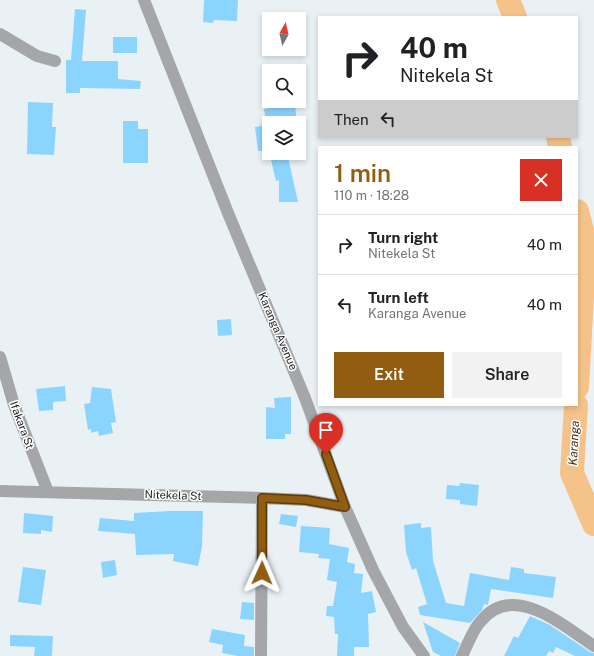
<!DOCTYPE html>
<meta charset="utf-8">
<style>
body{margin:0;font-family:"Public Sans",sans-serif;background:#f2f2f2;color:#202124;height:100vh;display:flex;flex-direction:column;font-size:15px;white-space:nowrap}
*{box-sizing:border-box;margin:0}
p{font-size:13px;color:#757577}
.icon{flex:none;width:22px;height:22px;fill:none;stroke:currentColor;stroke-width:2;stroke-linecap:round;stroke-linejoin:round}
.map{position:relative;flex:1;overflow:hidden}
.drawer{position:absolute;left:318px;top:146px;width:260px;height:260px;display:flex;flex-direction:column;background:#fff;border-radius:0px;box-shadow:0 2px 6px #0003}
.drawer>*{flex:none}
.hud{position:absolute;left:318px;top:16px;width:260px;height:122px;border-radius:0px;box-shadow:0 2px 6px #0003;background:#fff;color:#202124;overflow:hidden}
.needle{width:26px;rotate:8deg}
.buttons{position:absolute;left:262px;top:12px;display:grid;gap:8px}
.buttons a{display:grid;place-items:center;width:44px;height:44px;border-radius:0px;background:#fff;box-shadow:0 2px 6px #0003;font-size:20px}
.pin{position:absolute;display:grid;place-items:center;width:34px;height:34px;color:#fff;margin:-41px -17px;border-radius:50% 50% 50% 0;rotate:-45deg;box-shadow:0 0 4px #0007}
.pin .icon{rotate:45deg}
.me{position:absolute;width:44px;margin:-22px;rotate:1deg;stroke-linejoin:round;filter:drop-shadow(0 0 3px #0008)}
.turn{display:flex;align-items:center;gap:14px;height:84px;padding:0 16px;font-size:18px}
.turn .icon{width:52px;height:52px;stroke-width:2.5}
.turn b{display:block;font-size:28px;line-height:34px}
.then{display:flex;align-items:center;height:38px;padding:0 16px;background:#0003;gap:8px;font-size:15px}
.round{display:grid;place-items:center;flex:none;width:42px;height:42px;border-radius:0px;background:#f2f2f2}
.headline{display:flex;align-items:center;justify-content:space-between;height:68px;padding:0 16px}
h1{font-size:24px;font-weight:600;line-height:30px;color:#915d10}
.action{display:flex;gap:8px;margin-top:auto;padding:8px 16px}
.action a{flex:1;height:46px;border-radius:0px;background:#915d10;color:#fff;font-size:16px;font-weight:600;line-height:46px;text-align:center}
.action a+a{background:#f2f2f2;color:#202124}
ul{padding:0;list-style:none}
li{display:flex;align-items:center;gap:12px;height:60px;padding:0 16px;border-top:1px solid #e0e0e0}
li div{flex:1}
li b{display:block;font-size:15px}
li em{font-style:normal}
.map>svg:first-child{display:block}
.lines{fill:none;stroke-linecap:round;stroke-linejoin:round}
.river{stroke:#f5c389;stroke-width:24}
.building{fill:#8bd4fe}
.minor{stroke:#a4a6a8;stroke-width:12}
.route-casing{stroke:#5e3c0a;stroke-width:10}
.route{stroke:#915d10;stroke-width:7}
.labels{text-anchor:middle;stroke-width:3;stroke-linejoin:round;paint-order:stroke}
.street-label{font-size:11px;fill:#191b1d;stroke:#fff}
.water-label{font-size:12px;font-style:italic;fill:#3f2b11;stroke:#fff}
</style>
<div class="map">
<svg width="594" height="656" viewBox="0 0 594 656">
<rect width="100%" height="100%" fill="#eaf1f5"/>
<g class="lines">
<path class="river" d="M508 0 515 17
M558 137 560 147
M577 211 585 242 577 387
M576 405 572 473 594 524"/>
</g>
<path class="building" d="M204 0H238L237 21 214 20 213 23 203 22Z
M75 9 86 10 82 61H118V79L141 81 140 89 80 88V93H66V60H71Z
M113 37H137V53H113Z
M28 102 53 103 52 127H56L54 155 27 154Z
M295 105 297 123H266L264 109Z
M123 121H138V129H148V163H123Z
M269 125V150L258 151 255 127Z
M288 157 298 202H279V180L276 181 271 160Z
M231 319 232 335 218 336 217 320Z
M65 386 66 401 53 402V410L39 411 36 389Z
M92 387 111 389 116 422 111 423 113 433 99 436 98 431 91 433V429L88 430 84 404 90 403Z
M291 397V434H285V439H266V407L275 408 274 398Z
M460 483 479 485 477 506 460 504V500L446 499 447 485 459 486Z
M170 511H203L202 547 198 566 173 561 174 554 136 555 135 534 98 531 100 518 134 521V513Z
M24 513 53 516 52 532 41 530V534L23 533Z
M281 514 298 516 296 527 279 524Z
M421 523V528L431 527 433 561 446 603 464 606 470 573 509 580 511 567 524 569V573L556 577 553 598 491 589 488 605 484 604 482 610 470 623 420 615 418 607 427 604 416 568 412 570 406 552 404 525Z
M301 526 330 528 329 544 349 548 347 562 355 564 354 573 363 574 361 593 372 591 376 612 368 614 369 647H354V656H337L338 634H335L334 617 326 616 327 606H333L337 582 327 580 330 559 318 558 319 554 299 552Z
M115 560 117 575 103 578 101 562Z
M23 567 46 570 41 605 18 602Z
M242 602 254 603V620L240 619Z
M530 616 550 625 590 652 594 653V656H575L556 647 553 653 549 651 546 656H504L514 636 518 638Z
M423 622 460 643 455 656H441L433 652Z
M212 629 245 635 244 646 254 647V656H238L222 653 223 645 209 642Z
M10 635 53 636 52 656H34L35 647 10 646Z"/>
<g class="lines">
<path class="minor" d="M144 0 228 213 305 398 345 507 373 570 403 627 424 656
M0 34 37 56 55 61
M0 357 14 405 48 492
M0 491 262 498 306 500 345 507
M261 656 262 498
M462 656C467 646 473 629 481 621 513 581 564 626 594 646"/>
</g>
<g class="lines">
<defs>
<path id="route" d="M262 573V498L306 500 345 507 326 454"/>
</defs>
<use href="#route" class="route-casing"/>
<use href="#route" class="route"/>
</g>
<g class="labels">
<g class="street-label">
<text transform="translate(278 331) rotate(67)" y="4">Karanga Avenue</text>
<text transform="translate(22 425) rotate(70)" y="4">Ifakara St</text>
<text transform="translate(173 495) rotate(2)" y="4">Nitekela St</text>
</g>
<g class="water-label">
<text transform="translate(574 443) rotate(-87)" y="4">Karanga</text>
</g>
</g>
</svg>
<div class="buttons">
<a><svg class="needle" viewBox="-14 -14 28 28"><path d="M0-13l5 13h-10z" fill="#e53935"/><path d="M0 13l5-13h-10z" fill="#757577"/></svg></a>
<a><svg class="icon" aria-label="search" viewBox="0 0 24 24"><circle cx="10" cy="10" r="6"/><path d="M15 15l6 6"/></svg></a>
<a><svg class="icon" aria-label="layers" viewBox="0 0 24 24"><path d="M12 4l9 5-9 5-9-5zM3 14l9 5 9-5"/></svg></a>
</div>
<div class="pin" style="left:326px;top:454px;background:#d93025"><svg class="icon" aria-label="arrive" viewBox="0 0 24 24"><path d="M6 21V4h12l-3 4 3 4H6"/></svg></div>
<svg class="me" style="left:262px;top:573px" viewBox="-20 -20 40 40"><path d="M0-17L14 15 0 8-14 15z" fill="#915d10" stroke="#fff" stroke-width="4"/></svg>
<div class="hud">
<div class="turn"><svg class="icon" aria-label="right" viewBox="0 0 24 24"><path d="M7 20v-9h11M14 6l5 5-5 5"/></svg><div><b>40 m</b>Nitekela St</div></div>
<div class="then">Then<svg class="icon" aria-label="left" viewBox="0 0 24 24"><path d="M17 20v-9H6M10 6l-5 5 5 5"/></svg></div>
</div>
<section class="drawer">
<div class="headline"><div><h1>1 min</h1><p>110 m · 18:28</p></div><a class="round" style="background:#d93025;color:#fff"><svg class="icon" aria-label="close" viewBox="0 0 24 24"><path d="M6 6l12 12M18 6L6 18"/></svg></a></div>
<ul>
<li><svg class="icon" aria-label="right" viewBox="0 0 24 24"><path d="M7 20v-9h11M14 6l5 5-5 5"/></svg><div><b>Turn right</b><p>Nitekela St</p></div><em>40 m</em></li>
<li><svg class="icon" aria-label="left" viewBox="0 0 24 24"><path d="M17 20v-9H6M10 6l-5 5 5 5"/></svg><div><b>Turn left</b><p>Karanga Avenue</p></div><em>40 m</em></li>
</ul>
<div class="action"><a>Exit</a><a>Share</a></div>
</section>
</div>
